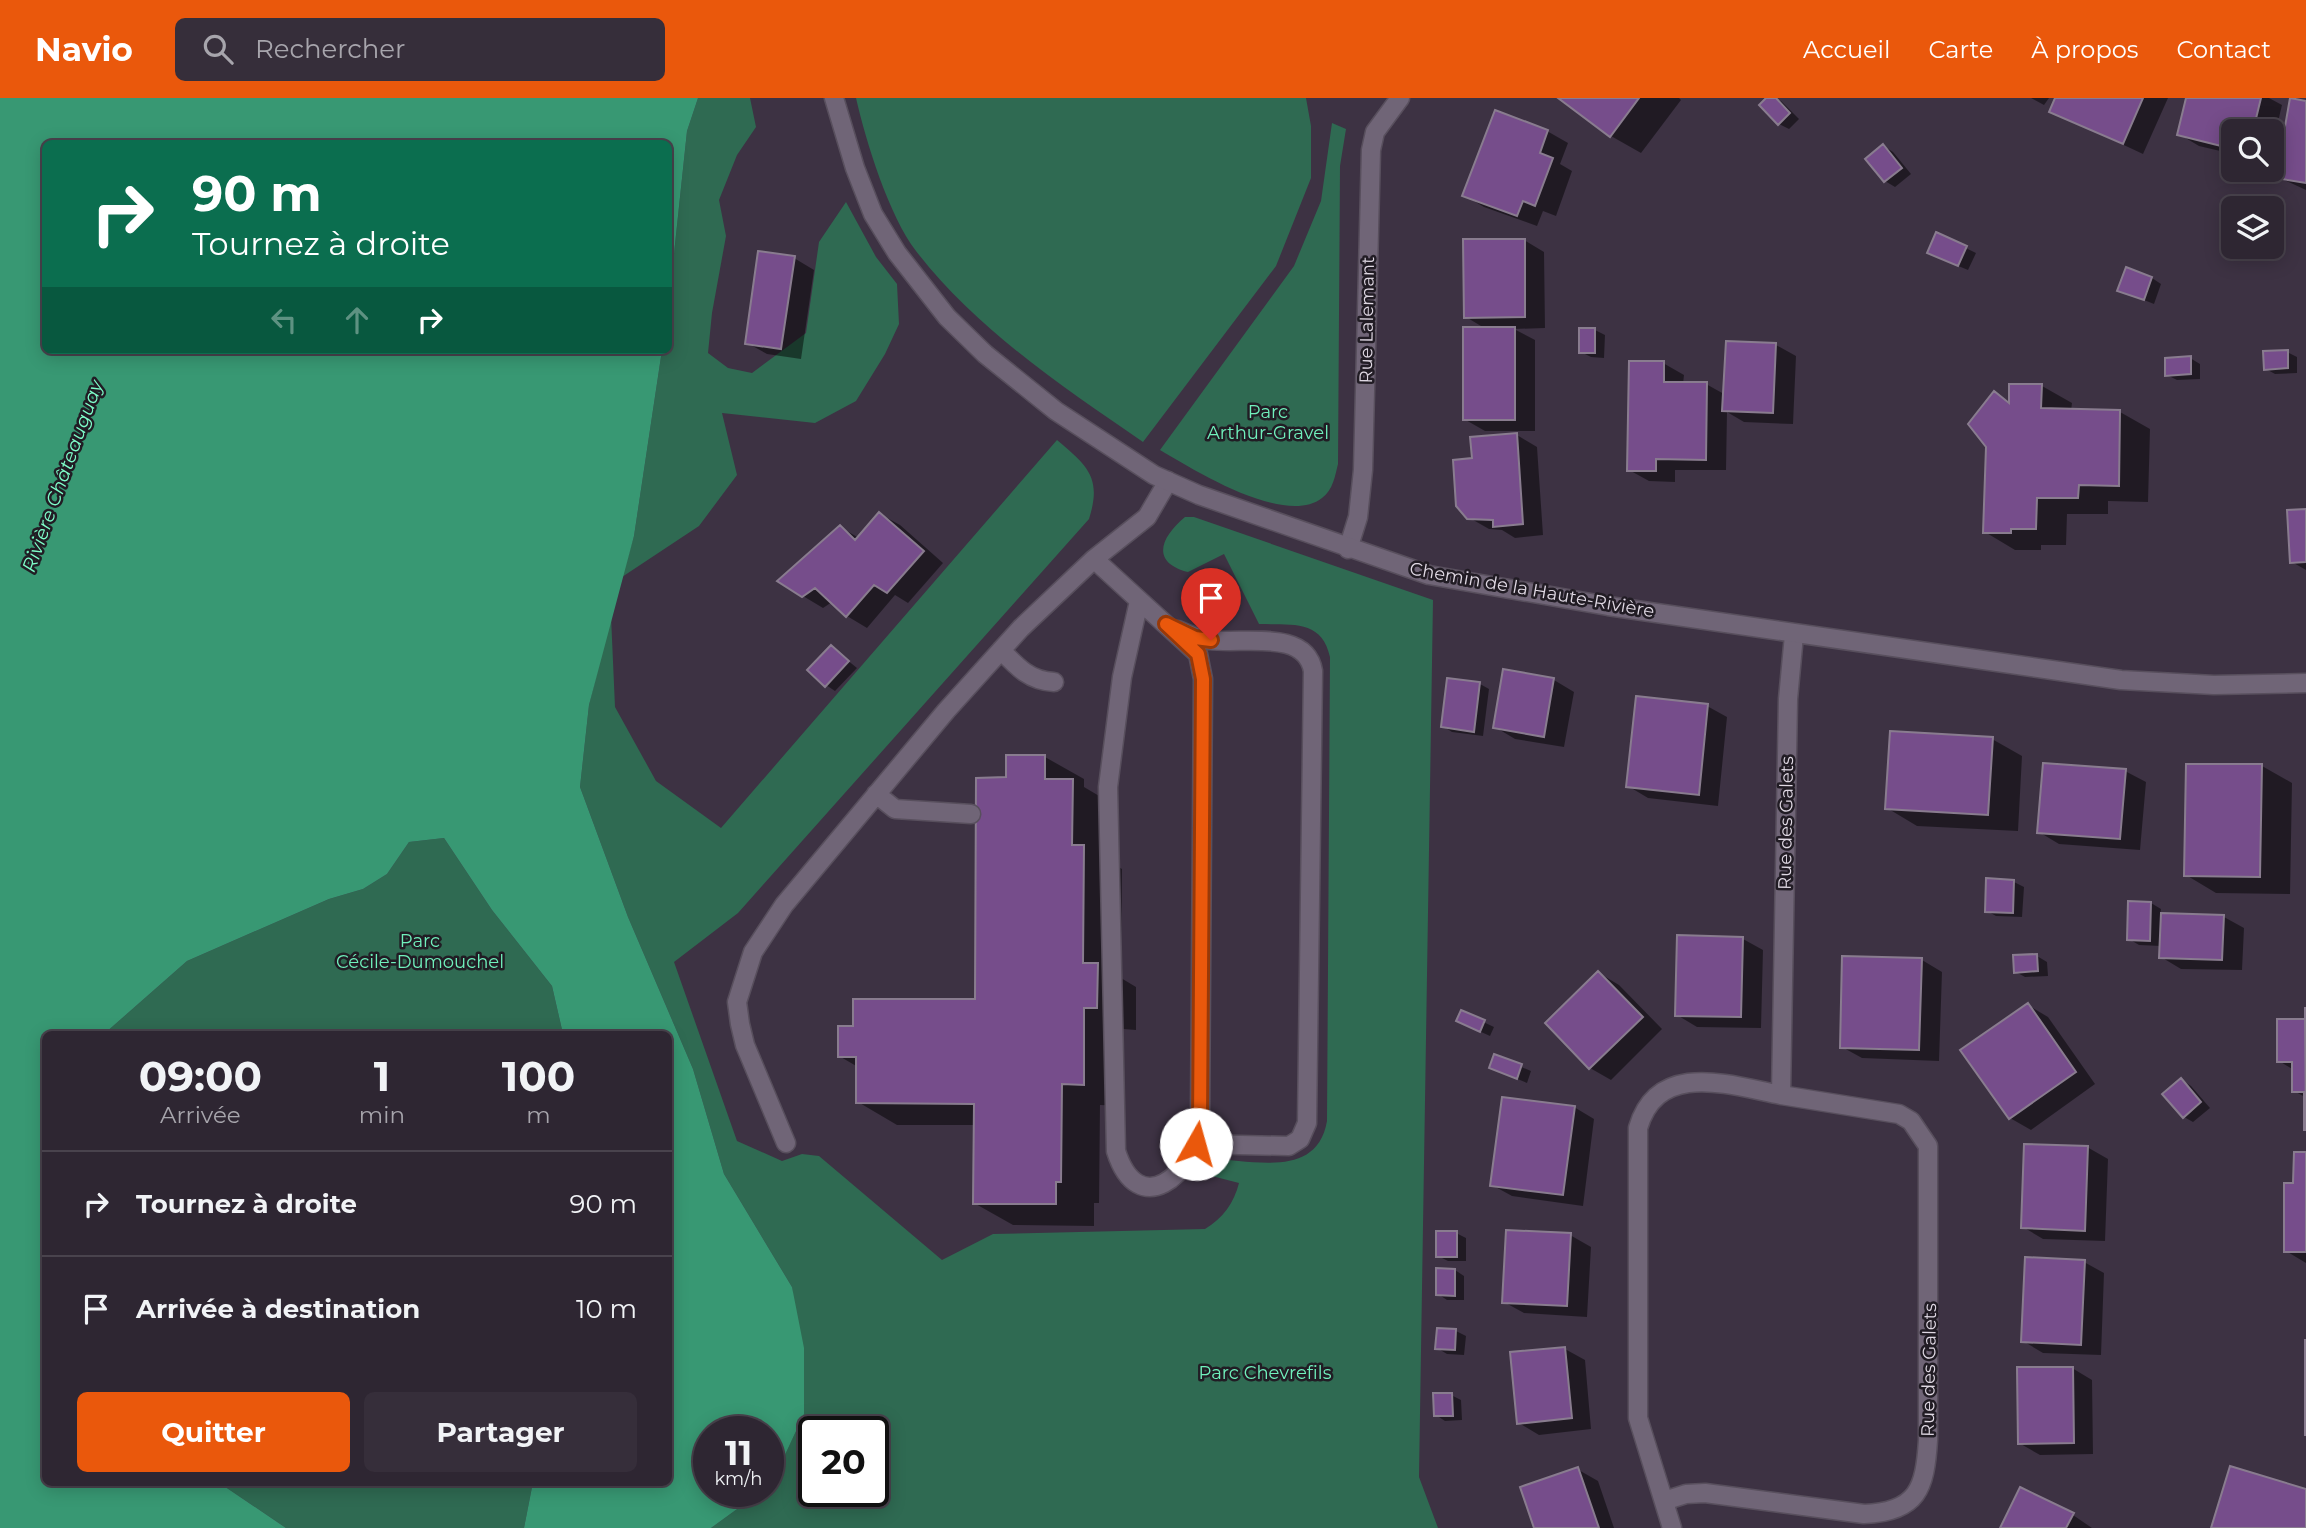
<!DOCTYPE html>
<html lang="fr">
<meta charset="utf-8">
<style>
body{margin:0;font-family:Montserrat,sans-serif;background:#362e3a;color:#f1f3f6;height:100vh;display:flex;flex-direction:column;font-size:26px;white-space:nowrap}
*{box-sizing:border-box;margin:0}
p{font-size:23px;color:#a7a5ac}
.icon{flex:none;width:38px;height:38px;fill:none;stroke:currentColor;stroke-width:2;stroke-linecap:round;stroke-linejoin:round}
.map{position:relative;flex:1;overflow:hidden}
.details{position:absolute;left:42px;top:933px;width:630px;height:455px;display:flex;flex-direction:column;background:#2e2632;border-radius:10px;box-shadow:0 4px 18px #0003,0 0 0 2px #49434d}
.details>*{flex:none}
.hud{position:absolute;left:42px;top:42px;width:630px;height:214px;border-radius:10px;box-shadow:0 4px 18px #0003,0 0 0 2px #49434d;background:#0b6e4f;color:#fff;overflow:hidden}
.fabs{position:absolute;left:2221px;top:21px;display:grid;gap:14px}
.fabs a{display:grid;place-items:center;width:63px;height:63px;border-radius:10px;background:#2e2632;box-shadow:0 4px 18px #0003,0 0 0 2px #49434d;font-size:35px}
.speed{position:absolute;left:693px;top:1318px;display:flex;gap:14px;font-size:35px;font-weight:700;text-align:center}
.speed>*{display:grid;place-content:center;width:91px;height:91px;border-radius:50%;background:#2e2632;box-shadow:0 4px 18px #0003,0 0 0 2px #49434d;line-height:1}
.speed small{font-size:18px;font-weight:400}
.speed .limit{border:4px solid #111;border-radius:10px;background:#fff;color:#111}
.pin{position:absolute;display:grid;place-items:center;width:60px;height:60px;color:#fff;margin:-72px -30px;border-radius:50% 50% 50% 0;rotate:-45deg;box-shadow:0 0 7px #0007}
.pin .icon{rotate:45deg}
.me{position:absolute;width:77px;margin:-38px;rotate:7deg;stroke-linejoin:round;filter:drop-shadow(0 0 5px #0008)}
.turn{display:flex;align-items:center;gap:24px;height:147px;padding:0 35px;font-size:32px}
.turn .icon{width:91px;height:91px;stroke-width:2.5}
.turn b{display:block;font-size:49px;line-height:60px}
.lanes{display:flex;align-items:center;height:66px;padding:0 35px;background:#0003;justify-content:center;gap:35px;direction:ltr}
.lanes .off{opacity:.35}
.eta{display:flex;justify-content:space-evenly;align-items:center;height:119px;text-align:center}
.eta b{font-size:42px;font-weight:700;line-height:49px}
.cta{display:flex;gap:14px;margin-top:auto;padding:14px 35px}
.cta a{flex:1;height:80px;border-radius:10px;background:#ea580c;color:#fff;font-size:28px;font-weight:700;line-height:80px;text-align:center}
.cta a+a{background:#362e3a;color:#f1f3f6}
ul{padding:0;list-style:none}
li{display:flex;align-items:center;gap:21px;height:105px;padding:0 35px;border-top:2px solid #49434d}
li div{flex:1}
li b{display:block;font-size:26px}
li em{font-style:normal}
header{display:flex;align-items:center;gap:42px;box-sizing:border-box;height:98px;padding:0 35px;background:#ea580c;color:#fff}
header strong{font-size:33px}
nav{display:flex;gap:38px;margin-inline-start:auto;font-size:24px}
.search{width:490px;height:63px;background:#362e3a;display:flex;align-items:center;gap:18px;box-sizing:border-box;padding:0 24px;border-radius:10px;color:#a7a5ac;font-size:26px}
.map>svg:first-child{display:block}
.green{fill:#2f6a52;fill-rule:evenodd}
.water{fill:#389873}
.shadow{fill:#0007}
.building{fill:#764d8b;stroke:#897c8f;stroke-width:2}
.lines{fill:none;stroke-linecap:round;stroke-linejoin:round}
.service-casing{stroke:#584f5d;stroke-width:21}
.minor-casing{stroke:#584f5d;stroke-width:21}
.tertiary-casing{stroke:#584f5d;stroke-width:21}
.service{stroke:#706577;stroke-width:18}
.minor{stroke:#706577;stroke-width:18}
.tertiary{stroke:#706577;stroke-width:18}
.route-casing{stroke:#983908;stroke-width:18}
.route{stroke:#ea580c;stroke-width:12}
.labels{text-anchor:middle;stroke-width:5;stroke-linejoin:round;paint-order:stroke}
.street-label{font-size:18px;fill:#dfd8e3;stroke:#211c24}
.park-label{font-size:18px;fill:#70f0bc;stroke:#211c24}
.water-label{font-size:19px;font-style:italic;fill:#7ffeca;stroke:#211c24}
</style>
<header>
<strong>Navio</strong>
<div class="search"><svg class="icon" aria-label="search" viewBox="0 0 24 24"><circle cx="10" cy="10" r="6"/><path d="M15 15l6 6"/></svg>Rechercher</div>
<nav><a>Accueil</a><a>Carte</a><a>À propos</a><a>Contact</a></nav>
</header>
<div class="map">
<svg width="2306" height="1430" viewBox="0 0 2306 1430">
<rect width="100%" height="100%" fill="#3d3243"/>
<path class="green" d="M698 0H750L756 29 737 57 719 102 726 138 712 215 708 255 728 270 752 275 806 235 819 144 846 104 876 159 897 186 899 226 885 256 856 303 815 325 722 315 737 377 699 428 622 479 634 438 662 252H668L669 203 687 33Z
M856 0H1306L1311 28V80L1276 168 1143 344C1063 289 976 231 916 153 889 118 866 44 856 0Z
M1332 25 1346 31 1340 68 1338 366C1335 378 1333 392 1322 400 1285 429 1194 372 1160 352L1294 168 1321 103Z
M1057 342C1088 368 1102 380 1089 421L738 815 674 864 737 1043 782 1063 802 1056 819 1058 942 1162 993 1136 1205 1131C1223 1120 1234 1105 1239 1085L1208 1077 1210 1061C1254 1062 1317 1081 1327 1023L1330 559C1322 521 1291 527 1259 526L1224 456 1188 474C1150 464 1161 439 1185 419H1194L1433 502 1419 1379 1438 1430H711L762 1393H768L804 1316 792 1189 724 1076 693 971 628 819 580 689 589 607 611 518 615 609 656 683 721 730ZM814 1334H873V1393H814Z
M444 740 492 812 552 888 563 936H104L187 863 329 801 363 791 387 776 409 744Z
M218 1384H533L524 1430H286Z"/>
<path class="water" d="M0 0H698L687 33 669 203 668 46H46V252H662L634 438 589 607 580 689 628 819 693 971 724 1076 792 1189 804 1250V1316L771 1387 768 1389V1334H709V1393H762L711 1430H524L533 1384H668V936H563L552 888 492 812 444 740 409 744 387 776 363 791 329 801 187 863 104 936H46V1384H218L286 1430H0Z"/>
<path class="shadow" d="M1561 0H1679L1681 2 1641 55 1611 38Z
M1769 0 1781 3 1799 21 1789 31 1779 26Z
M2031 0H2049L2044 7Z
M2057 0H2168L2143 56 2051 13Z
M2188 0H2269L2282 7 2272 49V33H2233V56L2199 48 2179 36Z
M2306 5V92L2278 79Z
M1547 33 1568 45 1560 66 1572 73 1556 118 1543 113 1537 128 1484 109 1464 97Z
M1884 48 1893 54 1911 76 1895 89 1885 83Z
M1937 136 1976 155 1968 172 1939 160Z
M1524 142 1544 154 1545 230 1514 231 1535 242V333H1485L1464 321 1486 231 1466 219Z
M794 160 814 172 801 261 767 256 747 245Z
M2152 180 2161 186 2154 206 2119 192Z
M1581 232H1595L1605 237 1604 260 1591 259 1581 254Z
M1776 247 1796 258 1793 326 1744 324 1727 314 1726 372H1675V384L1649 383 1629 372 1663 265 1684 277 1683 286H1706L1724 296Z
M2287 254 2297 259V275L2275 276 2266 271Z
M2190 260 2200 266V281L2177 282 2167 277Z
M2042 288 2072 305 2071 313 2120 314 2150 331 2148 404 2108 403V416H2067L2066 447H2041V452H2015L1985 434 1994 295 2010 304Z
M1517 337 1537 349 1543 437 1515 440 1502 432 1489 431 1468 419 1474 362Z
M2306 413V472L2292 464Z
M880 416 900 427 943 465 908 505 895 497 867 530 847 518 832 504 823 510 803 498 840 429 859 440Z
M831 549 857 570 835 593 826 587Z
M1449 582 1480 586 1489 591 1483 638 1452 634 1443 628Z
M1554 582 1574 594 1564 649 1515 641 1495 629Z
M1707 608 1727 619 1718 708 1648 700 1628 688Z
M1992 641 2022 658 2018 733 1917 728 1887 710Z
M1045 659 1084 681V689L1111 705V764L1122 771 1121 880 1136 889V932L1123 931V1008L1100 1007 1099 1105H1094V1128L1013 1127 974 1105 975 1027H897L858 1004V969L839 958 855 930 976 903 1008 681Z
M2262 668 2292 685 2290 796 2216 795 2186 777Z
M2125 673 2146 684 2140 752 2059 746 2039 734Z
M1988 782 2014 784 2024 789 2022 819 1996 818 1987 813Z
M2151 805 2161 811 2160 817 2224 819 2244 830 2242 872 2181 871 2161 859V848L2139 847 2129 841Z
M1743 841 1763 852 1761 930 1697 929 1677 917Z
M2037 858 2047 864 2048 878 2025 879 2016 874Z
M1922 862 1942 874 1939 963 1862 960 1842 949Z
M1599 875 1619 887 1662 931 1611 982 1590 970 1547 925Z
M2028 907 2048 919 2095 986 2031 1032 2010 1020 1963 953Z
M1462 914 1494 929 1490 938 1468 928Z
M2279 923H2306V1031L2305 999 2294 993V972L2279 963Z
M1495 958 1531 973 1527 985 1491 970Z
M2182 982 2191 988 2210 1010 2193 1024 2184 1019Z
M1574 1009 1594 1021 1583 1108 1512 1098 1492 1087Z
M2087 1049 2108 1061 2105 1143 2043 1141 2023 1129Z
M2306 1055V1165L2286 1153 2295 1086Z
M1456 1135 1466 1140V1163H1448L1438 1158Z
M1570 1137 1591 1149 1587 1219 1524 1215 1504 1204Z
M2084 1164 2104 1175 2101 1257 2043 1255 2023 1243Z
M1455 1172 1464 1178V1202H1447L1438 1196Z
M1438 1232 1456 1233 1466 1238 1464 1257 1447 1256 1437 1250Z
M1565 1251 1585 1262 1591 1331 1539 1337 1519 1325Z
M2072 1270 2092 1282 2093 1356 2040 1357 2019 1345Z
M1451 1297 1461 1302 1462 1322 1445 1323 1436 1317Z
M1577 1371 1598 1383 1614 1430H1536Z
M2073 1417 2092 1430H2002Z"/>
<path class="building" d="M1558 0H1639L1610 39Z
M1766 0H1776L1790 15 1778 27 1759 7Z
M2055 0H2143L2123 46 2049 14Z
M2186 0H2261L2253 33H2233V51L2177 37Z
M2290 0 2306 3V85L2276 80Z
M1495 12 1548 32 1540 55 1553 60 1535 108 1523 103 1517 118 1462 98Z
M1883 46 1902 70 1884 84 1865 61Z
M1936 134 1967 148 1958 168 1927 155Z
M1463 141H1525V219L1464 220Z
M758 153 795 158 781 251 745 246Z
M2126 169 2152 179 2144 202 2117 193Z
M1463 229H1515V322H1463Z
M1579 230H1595V255H1579Z
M1726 243 1776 245 1773 315 1722 313Z
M2288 252V270L2264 272 2263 253Z
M2191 258V276L2165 278V260Z
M1629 263H1664V284H1707L1706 362 1656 361V373H1627Z
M2009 286H2042L2041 310 2120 312 2119 388 2079 387 2078 400H2037L2036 431H2011V435H1983L1986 349 1968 326 1994 293 2009 305Z
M1517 335 1523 426 1493 429V422L1467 421 1456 408 1453 362 1472 360 1470 339Z
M2306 411V464L2290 465 2287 412Z
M879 414 924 453 887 495 874 487 846 519 815 490 802 499 777 483 840 427 855 442Z
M831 547 849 563 825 589 807 572Z
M1503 571 1554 580 1544 639 1493 630Z
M1447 580 1480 584 1474 634 1441 629Z
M1636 598 1708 606 1699 697 1626 689Z
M1890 633 1993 639 1988 717 1885 711Z
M1006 657H1045V681H1073L1072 747H1084L1083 865H1098L1097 910H1084V987L1062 986 1061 1084H1056V1106H973L974 1006 856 1005V959H838V928H853V901H975L976 680 1006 679Z
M2043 665 2126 671 2120 741 2037 735Z
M2186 666H2262L2260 779 2184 778Z
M1986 780 2014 782 2013 815 1985 814Z
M2128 803 2151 804 2150 843 2127 842Z
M2161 815 2224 817 2222 862 2159 860Z
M1677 837 1743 839 1741 919 1675 918Z
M2037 856 2038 873 2014 875 2013 857Z
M1842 858 1922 860 1919 952 1840 950Z
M1598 873 1643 919 1589 971 1545 925Z
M2028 905 2076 974 2009 1021 1960 952Z
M2305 909 2306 1032H2304V994H2292V964H2277V921H2305Z
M1461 912 1485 922 1480 934 1456 923Z
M1494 956 1522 966 1517 981 1489 970Z
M2181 980 2201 1004 2183 1020 2162 996Z
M1502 999 1575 1008 1563 1097 1490 1088Z
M2024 1046 2088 1048 2085 1133 2021 1130Z
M2294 1054H2306V1154H2284V1085H2293Z
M1506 1132 1571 1135 1567 1208 1502 1205Z
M1436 1133H1457V1159H1436Z
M2025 1159 2085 1162 2081 1247 2021 1244Z
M1436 1170 1455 1171V1198L1436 1197Z
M1437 1230 1456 1231 1455 1252 1435 1251Z
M2305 1242H2306V1337H2305Z
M1565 1249 1572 1320 1517 1326 1510 1254Z
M2017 1269H2073L2074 1345 2018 1346Z
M1433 1295H1452L1453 1318H1434Z
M2230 1368 2306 1391V1430H2211Z
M1578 1369 1599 1430H1534L1520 1389Z
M2020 1389 2074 1415 2066 1430H2000Z"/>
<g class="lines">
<defs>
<path id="service" d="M1094 461 1198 556 1203 581 1200 1025C1194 1078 1138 1123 1116 1053L1108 689 1122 579 1139 503
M1178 532C1189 537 1199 541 1210 542 1241 547 1306 530 1313 573L1307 1025 1300 1041 1289 1048 1196 1046
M1001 552C1017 569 1030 583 1054 584
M876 696 895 711 971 716
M786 1045 745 947 740 926 737 904 753 854 784 807 946 613 1021 530 1094 461 1147 419 1168 383"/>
<path id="minor" d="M1348 451 1358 419 1363 372 1371 52 1375 34 1400 0
M1664 1403 1686 1396 1705 1395 1864 1416C1918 1414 1925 1390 1928 1342V1048L1911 1023 1899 1016 1781 997
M1672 1430 1638 1320V1030C1658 962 1729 987 1781 997L1788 601 1794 537"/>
<path id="tertiary" d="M834 0 855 70 873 116 897 155 947 219 985 256 1056 313 1154 377 1199 397 1429 477 1608 508 2121 582 2214 587 2306 585"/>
</defs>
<use href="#service" class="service-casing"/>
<use href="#minor" class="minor-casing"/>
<use href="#tertiary" class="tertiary-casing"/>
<use href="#service" class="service"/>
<use href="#minor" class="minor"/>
<use href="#tertiary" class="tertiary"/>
</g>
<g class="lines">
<defs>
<path id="route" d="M1196 1046 1200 1025 1203 581 1198 556 1166 526 1195 540 1211 542"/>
</defs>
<use href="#route" class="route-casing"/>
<use href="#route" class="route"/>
</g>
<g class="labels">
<g class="street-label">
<text transform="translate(1367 222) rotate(-89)" y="6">Rue Lalemant</text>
<text transform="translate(1532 492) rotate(10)" y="6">Chemin de la Haute-Rivière</text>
<text transform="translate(1786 725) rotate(-89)" y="6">Rue des Galets</text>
<text transform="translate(1929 1272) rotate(-89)" y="6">Rue des Galets</text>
</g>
<g class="park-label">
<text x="1268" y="320">Parc<tspan x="1268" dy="21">Arthur-Gravel</tspan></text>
<text x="420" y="849">Parc<tspan x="420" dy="21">Cécile-Dumouchel</tspan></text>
<text x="1265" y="1281">Parc Chevrefils</text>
</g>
<g class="water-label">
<text transform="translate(62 378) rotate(-70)" y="7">Rivière Châteauguay</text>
</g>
</g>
</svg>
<div class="fabs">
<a><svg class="icon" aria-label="search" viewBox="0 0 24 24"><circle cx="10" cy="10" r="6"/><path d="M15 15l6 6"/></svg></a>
<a><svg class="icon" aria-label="layers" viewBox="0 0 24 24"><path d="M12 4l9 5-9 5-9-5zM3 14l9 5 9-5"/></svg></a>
</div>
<div class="speed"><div>11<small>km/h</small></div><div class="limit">20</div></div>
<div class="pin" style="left:1211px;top:542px;background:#d93025"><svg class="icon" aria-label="arrive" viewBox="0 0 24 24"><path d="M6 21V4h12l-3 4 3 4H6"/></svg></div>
<svg class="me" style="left:1196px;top:1046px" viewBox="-20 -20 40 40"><circle r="19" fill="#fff"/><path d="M0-13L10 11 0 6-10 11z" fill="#ea580c"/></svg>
<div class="hud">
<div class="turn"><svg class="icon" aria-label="right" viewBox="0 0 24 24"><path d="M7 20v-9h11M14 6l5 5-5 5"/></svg><div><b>90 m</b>Tournez à droite</div></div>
<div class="lanes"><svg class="icon off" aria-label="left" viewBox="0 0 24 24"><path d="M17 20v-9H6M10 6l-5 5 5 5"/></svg><svg class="icon off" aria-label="ahead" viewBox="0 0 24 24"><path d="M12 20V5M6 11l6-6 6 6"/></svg><svg class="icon" aria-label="right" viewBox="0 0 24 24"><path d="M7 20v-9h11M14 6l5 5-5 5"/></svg></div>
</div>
<section class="details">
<div class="eta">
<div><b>09:00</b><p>Arrivée</p></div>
<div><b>1</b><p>min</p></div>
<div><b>100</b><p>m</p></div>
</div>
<ul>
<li><svg class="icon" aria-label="right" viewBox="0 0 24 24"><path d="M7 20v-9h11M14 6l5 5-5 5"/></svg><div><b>Tournez à droite</b></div><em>90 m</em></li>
<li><svg class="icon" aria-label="arrive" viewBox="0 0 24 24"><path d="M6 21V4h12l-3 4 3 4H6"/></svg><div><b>Arrivée à destination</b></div><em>10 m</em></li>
</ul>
<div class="cta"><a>Quitter</a><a>Partager</a></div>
</section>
</div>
